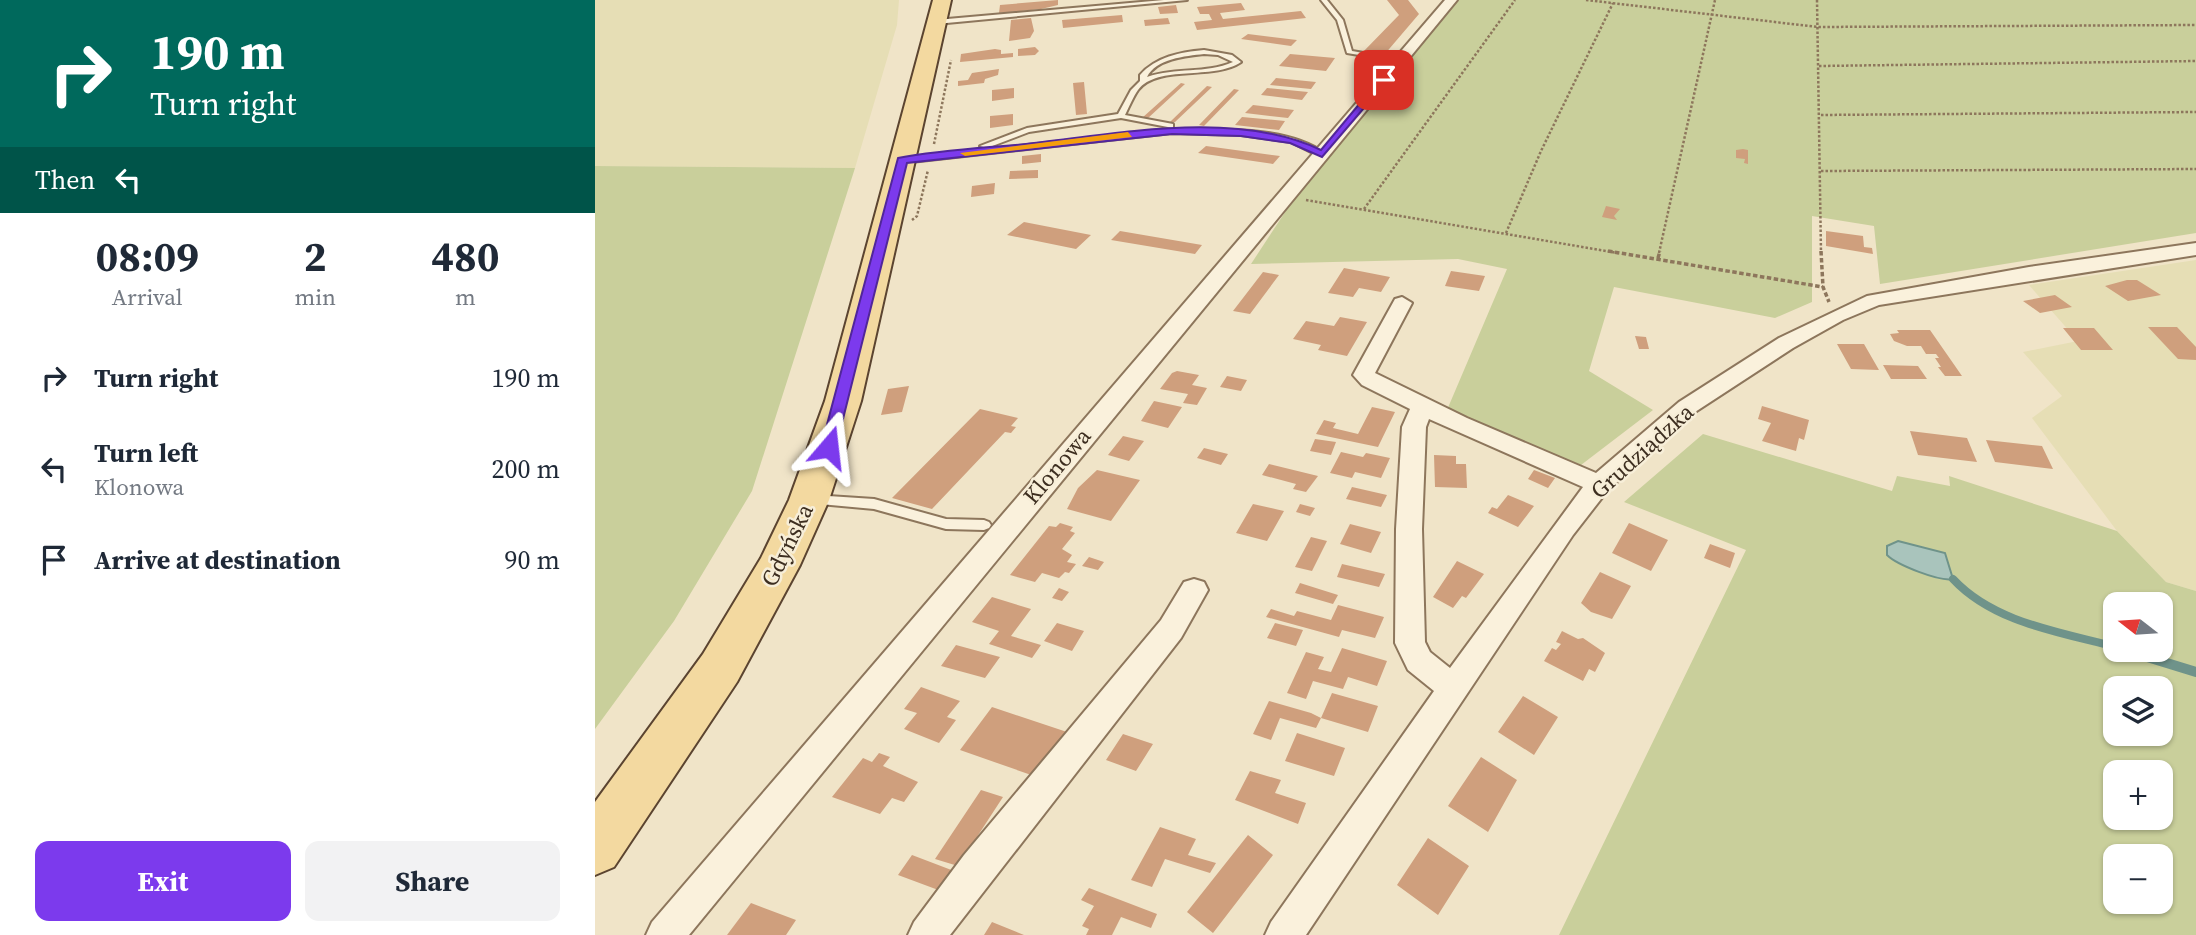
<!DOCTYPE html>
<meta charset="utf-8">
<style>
body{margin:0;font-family:"Source Serif 4",serif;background:#f2f2f3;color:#1f2937;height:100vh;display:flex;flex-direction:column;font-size:26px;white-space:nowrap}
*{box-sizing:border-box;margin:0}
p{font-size:23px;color:#747a83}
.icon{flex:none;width:38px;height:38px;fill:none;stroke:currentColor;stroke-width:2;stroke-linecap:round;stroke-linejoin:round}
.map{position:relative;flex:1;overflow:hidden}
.drawer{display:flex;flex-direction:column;background:#fff;width:595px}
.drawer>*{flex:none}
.banner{background:#00695c;color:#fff;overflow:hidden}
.needle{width:46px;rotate:287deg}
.tools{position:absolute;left:1508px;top:592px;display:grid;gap:14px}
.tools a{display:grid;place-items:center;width:70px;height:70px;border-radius:14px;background:#fff;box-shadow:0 2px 5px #0004;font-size:35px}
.pin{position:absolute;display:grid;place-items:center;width:60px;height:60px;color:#fff;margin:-30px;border-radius:14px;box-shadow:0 4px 10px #0006}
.me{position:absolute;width:77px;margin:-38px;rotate:17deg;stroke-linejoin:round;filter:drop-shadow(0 0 5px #0008)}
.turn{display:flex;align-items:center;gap:24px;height:147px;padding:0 35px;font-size:32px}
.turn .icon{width:91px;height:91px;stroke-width:2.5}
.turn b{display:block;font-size:49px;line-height:60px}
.then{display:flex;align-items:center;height:66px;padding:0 35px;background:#0003;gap:14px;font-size:26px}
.eta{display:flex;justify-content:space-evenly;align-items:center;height:119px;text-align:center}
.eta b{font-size:42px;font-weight:700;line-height:49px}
.button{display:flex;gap:14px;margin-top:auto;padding:14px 35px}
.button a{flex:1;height:80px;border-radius:14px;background:#7c3aed;color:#fff;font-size:28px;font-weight:700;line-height:80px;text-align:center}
.button a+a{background:#f2f2f3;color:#1f2937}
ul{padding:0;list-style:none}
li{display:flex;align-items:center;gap:21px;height:91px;padding:0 35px}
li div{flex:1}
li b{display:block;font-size:26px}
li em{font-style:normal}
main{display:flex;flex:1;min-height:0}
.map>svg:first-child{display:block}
.farmland{fill:#e6deb5}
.green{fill:#c9cf9b;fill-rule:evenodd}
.water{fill:#a9c4bc;stroke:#6f938a;stroke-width:2}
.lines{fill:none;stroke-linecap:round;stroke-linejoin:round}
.stream-far1{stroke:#6f938a;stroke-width:8}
.stream{stroke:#6f938a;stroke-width:10}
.building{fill:#cf9f7d}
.lane-casing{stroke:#8d765c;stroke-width:4}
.street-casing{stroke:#8d765c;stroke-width:4}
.primary-casing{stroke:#5b4430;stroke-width:4}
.path-far1{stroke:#8d765c;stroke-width:2.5;stroke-dasharray:2.5 2;stroke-linecap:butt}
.path{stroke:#8d765c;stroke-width:3.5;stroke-dasharray:4.5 2.5;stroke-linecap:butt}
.lane{fill:#faf1dc;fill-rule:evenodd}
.street{fill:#faf1dc;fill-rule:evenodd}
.primary{fill:#f3d9a0;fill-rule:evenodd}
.route{fill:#7c3aed;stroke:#51269a;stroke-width:2}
.slow{fill:#f59e0b}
.labels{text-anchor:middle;stroke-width:5;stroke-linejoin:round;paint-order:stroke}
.street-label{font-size:23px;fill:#3d2e20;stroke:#f7eed8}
</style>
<main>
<section class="drawer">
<div class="banner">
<div class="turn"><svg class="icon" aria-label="right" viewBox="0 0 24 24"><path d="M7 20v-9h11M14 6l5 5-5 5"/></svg><div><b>190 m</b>Turn right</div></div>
<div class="then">Then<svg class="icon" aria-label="left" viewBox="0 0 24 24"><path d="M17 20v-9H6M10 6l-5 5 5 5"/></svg></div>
</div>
<div class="eta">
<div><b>08:09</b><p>Arrival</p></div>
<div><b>2</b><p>min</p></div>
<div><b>480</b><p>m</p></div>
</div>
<ul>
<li><svg class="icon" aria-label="right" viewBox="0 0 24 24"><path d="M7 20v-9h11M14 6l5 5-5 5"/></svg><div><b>Turn right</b></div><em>190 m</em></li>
<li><svg class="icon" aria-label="left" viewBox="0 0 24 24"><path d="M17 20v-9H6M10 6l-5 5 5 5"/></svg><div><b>Turn left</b><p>Klonowa</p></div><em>200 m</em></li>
<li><svg class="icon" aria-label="arrive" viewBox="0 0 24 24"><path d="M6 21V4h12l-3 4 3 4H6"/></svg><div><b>Arrive at destination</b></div><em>90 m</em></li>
</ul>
<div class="button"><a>Exit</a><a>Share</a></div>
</section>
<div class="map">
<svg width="1601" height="935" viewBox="0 0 1601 935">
<rect width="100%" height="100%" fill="#f0e4c8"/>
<path class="farmland" d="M0 0H304L302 25 260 168 0 166Z
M1601 260V591L1571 582 1522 531 1437 418 1467 396 1428 352 1483 341 1434 285Z"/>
<path class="green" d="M864 0H1601V233L1285 284 1279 226 1217 216V302L1180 318 1019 287 994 371 1058 410 986 465 852 410 912 269 863 259 656 264 706 188Z
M0 166 260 168 157 491 79 621 0 729Z
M1108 434 1297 491 1302 476 1355 486 1354 476 1522 531 1571 582 1601 591V935H964L1151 550 1029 502ZM1521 604H1566V649H1521ZM1521 688H1566V733H1521ZM1521 772H1566V817H1521ZM1521 856H1566V901H1521Z"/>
<path class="water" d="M1303 541 1350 553 1358 579C1345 582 1302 565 1292 555V546Z"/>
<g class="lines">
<path class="stream-far1" d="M1358 579C1399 623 1465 632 1521 647
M1527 649 1542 654"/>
<path class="stream" d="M1536 652 1601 672"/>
</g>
<path class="building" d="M463 0V5L446 9 404 13 405 5Z
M792 0H813L824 14 789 55 767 53 804 15Z
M646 3 650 10 625 13 628 19 706 11 711 18 602 30 599 22 617 20 614 14H605L602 7Z
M581 5 583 13 565 14 563 7Z
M527 15 528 22 468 28 467 20Z
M436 18 439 31 435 38 414 41 416 20Z
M573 18 575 24 550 26 549 20Z
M653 34 702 40 696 46 646 39Z
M440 47 444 51 440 55 423 56V49Z
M400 49 406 50V54L418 53V57L365 62 366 54Z
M695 54 740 58 731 71 684 66Z
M404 69 403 75 390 79 389 83 363 86V81L373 80 377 73Z
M681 78 721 82 716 89 675 85Z
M489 82 492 114 481 115 478 83Z
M586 83 590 84 552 119 547 118Z
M612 86 617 87 580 122H575Z
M419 88V98L397 101V90Z
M672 88 713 92 707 100 666 95Z
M639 89 644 90 609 126 604 125Z
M658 105 699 110 693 118 650 113Z
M418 114V125L395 128V116Z
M647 117 690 121 684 130 640 125Z
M611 146 685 156 678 164 603 153Z
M1148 149 1153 150V164L1149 163 1150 159 1141 158V150Z
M446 154V162L427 164V156Z
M443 170V178L414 179 415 171Z
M400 183 399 194 376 197 377 186Z
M1011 206 1025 209 1019 216 1022 220 1007 217Z
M429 222 496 235 481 249 412 235Z
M525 231 607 245 600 254 516 240Z
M1231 231 1268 236 1269 247 1277 248 1278 254 1231 246Z
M749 268 795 277 786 292 764 288 758 297 733 293Z
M856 271 890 276 884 291 850 286Z
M668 272 684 275 655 314 638 311Z
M1532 280H1542L1566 295 1533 301 1510 286Z
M1460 295 1477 307 1445 313 1428 301Z
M745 317 772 322 752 356 723 350 726 345 698 339 711 321 739 326Z
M1553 327H1582L1601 347V360L1583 359Z
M1468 328H1499L1518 350H1486Z
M1302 330H1335L1367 376H1350L1343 367H1346L1340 358H1344L1341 354H1331L1326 346H1312L1299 341 1295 334 1304 333Z
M1040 336 1051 337 1054 349H1044Z
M1242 344H1269L1284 370 1256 369Z
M1288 365 1323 366 1332 379H1296Z
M582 371 604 375 597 385 612 388 602 405 588 403 593 394 565 389 577 373Z
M632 376 652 380 646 391 625 387Z
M314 386 307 412 286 415 293 389Z
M559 401 587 407 573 428 546 421Z
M1167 406 1214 420 1209 440 1204 438 1201 451 1167 441 1176 423 1163 419Z
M777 407 800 412 783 447 721 434 729 420 741 423 738 428 763 434Z
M385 409 423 418 416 426 421 427 416 433 410 432 337 509 297 498Z
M1315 431 1372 438 1382 462 1323 455Z
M528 436 549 441 534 461 513 455Z
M720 439 741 442 736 455 715 451Z
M1391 440 1447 446 1458 469 1400 462Z
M609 448 633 454 626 465 602 458Z
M746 452 768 457 771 453 795 458 786 478 760 472 757 478 735 473Z
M839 455 861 456V464H871L872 488 840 487Z
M674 464 723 476 711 492 698 489 701 484 667 475Z
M502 470 545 480 516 521 472 509 483 488Z
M939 470 960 478 953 488 933 479Z
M757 487 792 495 786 507 751 499Z
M913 495 939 506 923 527 893 513 897 507 902 509Z
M658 504 689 511 672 541 641 533Z
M705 504 720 508 715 516 701 512Z
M465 523 478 527 475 531 480 533 467 549 477 555 472 562 481 564 474 573 470 572 464 578 447 573 440 582 415 575 454 526 461 527Z
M1034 523 1073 540 1056 571 1017 553Z
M755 524 786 532 776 553 745 544Z
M716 537 732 541 717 571 700 567Z
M1115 544 1140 553 1135 568 1109 558Z
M494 557 509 562 503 570 487 566Z
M862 561 889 574 871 598 867 596 858 608 838 597Z
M747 564 790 574 784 587 742 577Z
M1005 572 1036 586 1017 619 996 612 986 603Z
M705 583 743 595 738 604 700 593Z
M464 588 474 592 467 601 457 598Z
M397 597 436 609 416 636 446 645 437 658 394 644 404 631 377 622Z
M743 605 789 617 780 638 747 630 744 637 671 617 676 609 699 616 702 611 736 620Z
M462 623 489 631 477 651 449 641Z
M680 623 708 630 701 646 672 638Z
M967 631 983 639 988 638 1010 653 1000 672 994 669 988 681 949 661 957 648 961 650 966 644 961 642Z
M361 645 405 657 390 678 346 666Z
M747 648 792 661 782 686 753 677 748 689 718 681 711 699 692 693 711 652 729 657 723 669 736 672Z
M326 687 365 701 352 717 361 720 344 743 309 729 322 713 309 709Z
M737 693 783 706 773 732 726 718Z
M928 696 963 717 939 755 903 732Z
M674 701 716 713 726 718 721 728 685 718 676 740 658 734Z
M397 707 472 732 442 777 365 750Z
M702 733 750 748 739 776 690 761Z
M528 734 558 744 541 771 511 760Z
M284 753 295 757 288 766 323 782 309 802 297 798 285 814 237 797 268 758 277 762Z
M886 757 922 780 893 832 853 806Z
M655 771 686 780 680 793 711 803 703 824 640 800Z
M386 790 408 797 363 866 340 859Z
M565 827 601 839 593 855 621 863 615 873 570 859 557 887 536 880Z
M653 835 678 855 618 933 592 912Z
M833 838 874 866 843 915 802 885Z
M317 855 359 871 346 891 303 875Z
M494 888 562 914 556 928 526 917 517 935H491L494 929 487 926 499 906 486 900Z
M156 903 201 920 191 935H132Z
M397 922 429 935H389Z"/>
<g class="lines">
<defs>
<path id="lane" d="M569 0H592L341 24 338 22 341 20Z
M726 0H732L748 20 757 51 804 59 807 61 806 62 752 53 742 20Z
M609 50 637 55 646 62C618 81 563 64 543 90 538 97 534 107 530 115L578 124V128L526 118 434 132 392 148 385 146 432 128 523 114 536 90 545 81V75C561 57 585 52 609 50ZM609 54 623 55 638 62C611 74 580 67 552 77 561 59 590 56 609 54Z
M577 129C624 130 692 125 731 154L724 156 696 142 646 135 577 133 307 163 303 161 307 159Z
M218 495 279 499 351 519 389 520 394 522 396 525 394 528 389 530 351 529 279 509 214 503 212 500 214 497Z"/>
<path id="street" d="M850 0H862L94 935H51L57 922Z
M1601 243V255L1284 305 1248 320 1198 348 1100 412 1013 490 978 535 711 935H670L676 922 839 691 813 670 800 643 801 529 807 427 815 409 767 385 758 375 800 299 807 297 817 303 780 373 872 418 1001 473 1084 402 1184 338 1272 296 1434 267ZM834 419 988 487 855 668 835 652 830 642 827 529 831 427Z
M599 579 609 582 613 590 586 638 355 935H313L319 922 369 855 566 620 589 582Z"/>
<path id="primary" d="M338 0H356L266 401 234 500 205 565 142 682 19 867 0 875V802L108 654 166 558 194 500 230 401Z"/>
</defs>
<use href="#lane" class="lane-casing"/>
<use href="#street" class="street-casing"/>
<use href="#primary" class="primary-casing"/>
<path class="path-far1" d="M991 0 1223 27 1601 25
M1222 0 1226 253
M1224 66 1601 61
M1226 115 1601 112
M339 144 356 60
M1226 171 1601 169
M711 200 1023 253
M769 209 920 0
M317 220 322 216 333 170
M911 233 946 151 1018 3
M1064 253 1120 0"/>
<path class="path" d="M1013 251 1228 287
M1226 251 1228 287 1234 302
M1063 258 1065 251"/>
<use href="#lane" class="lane"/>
<use href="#street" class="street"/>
<use href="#primary" class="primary"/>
</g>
<path class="route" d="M786 78 793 80 727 157 695 143 646 136 577 134 312 163 241 447 234 453 228 451 226 447 303 158C345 150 389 148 431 144 522 134 640 109 726 150Z"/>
<path class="slow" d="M533 132 537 137 370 156 365 153Z"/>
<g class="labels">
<g class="street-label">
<text transform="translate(1047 451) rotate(-42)" y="8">Grudziądzka</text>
<text transform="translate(462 466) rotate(-50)" y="8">Klonowa</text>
<text transform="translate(192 545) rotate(-64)" y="8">Gdyńska</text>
</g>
</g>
</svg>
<div class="tools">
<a><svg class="needle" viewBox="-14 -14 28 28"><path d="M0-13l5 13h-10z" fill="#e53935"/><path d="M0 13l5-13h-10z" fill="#747a83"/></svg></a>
<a><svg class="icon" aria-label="layers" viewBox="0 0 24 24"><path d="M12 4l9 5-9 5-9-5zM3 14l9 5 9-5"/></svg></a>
<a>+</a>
<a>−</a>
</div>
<div class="pin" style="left:789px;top:80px;background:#d93025"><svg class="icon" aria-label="arrive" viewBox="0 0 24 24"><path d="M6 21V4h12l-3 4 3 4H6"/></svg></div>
<svg class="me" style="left:234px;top:447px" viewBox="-20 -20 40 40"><path d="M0-17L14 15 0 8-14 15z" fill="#7c3aed" stroke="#fff" stroke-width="4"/></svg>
</div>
</main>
